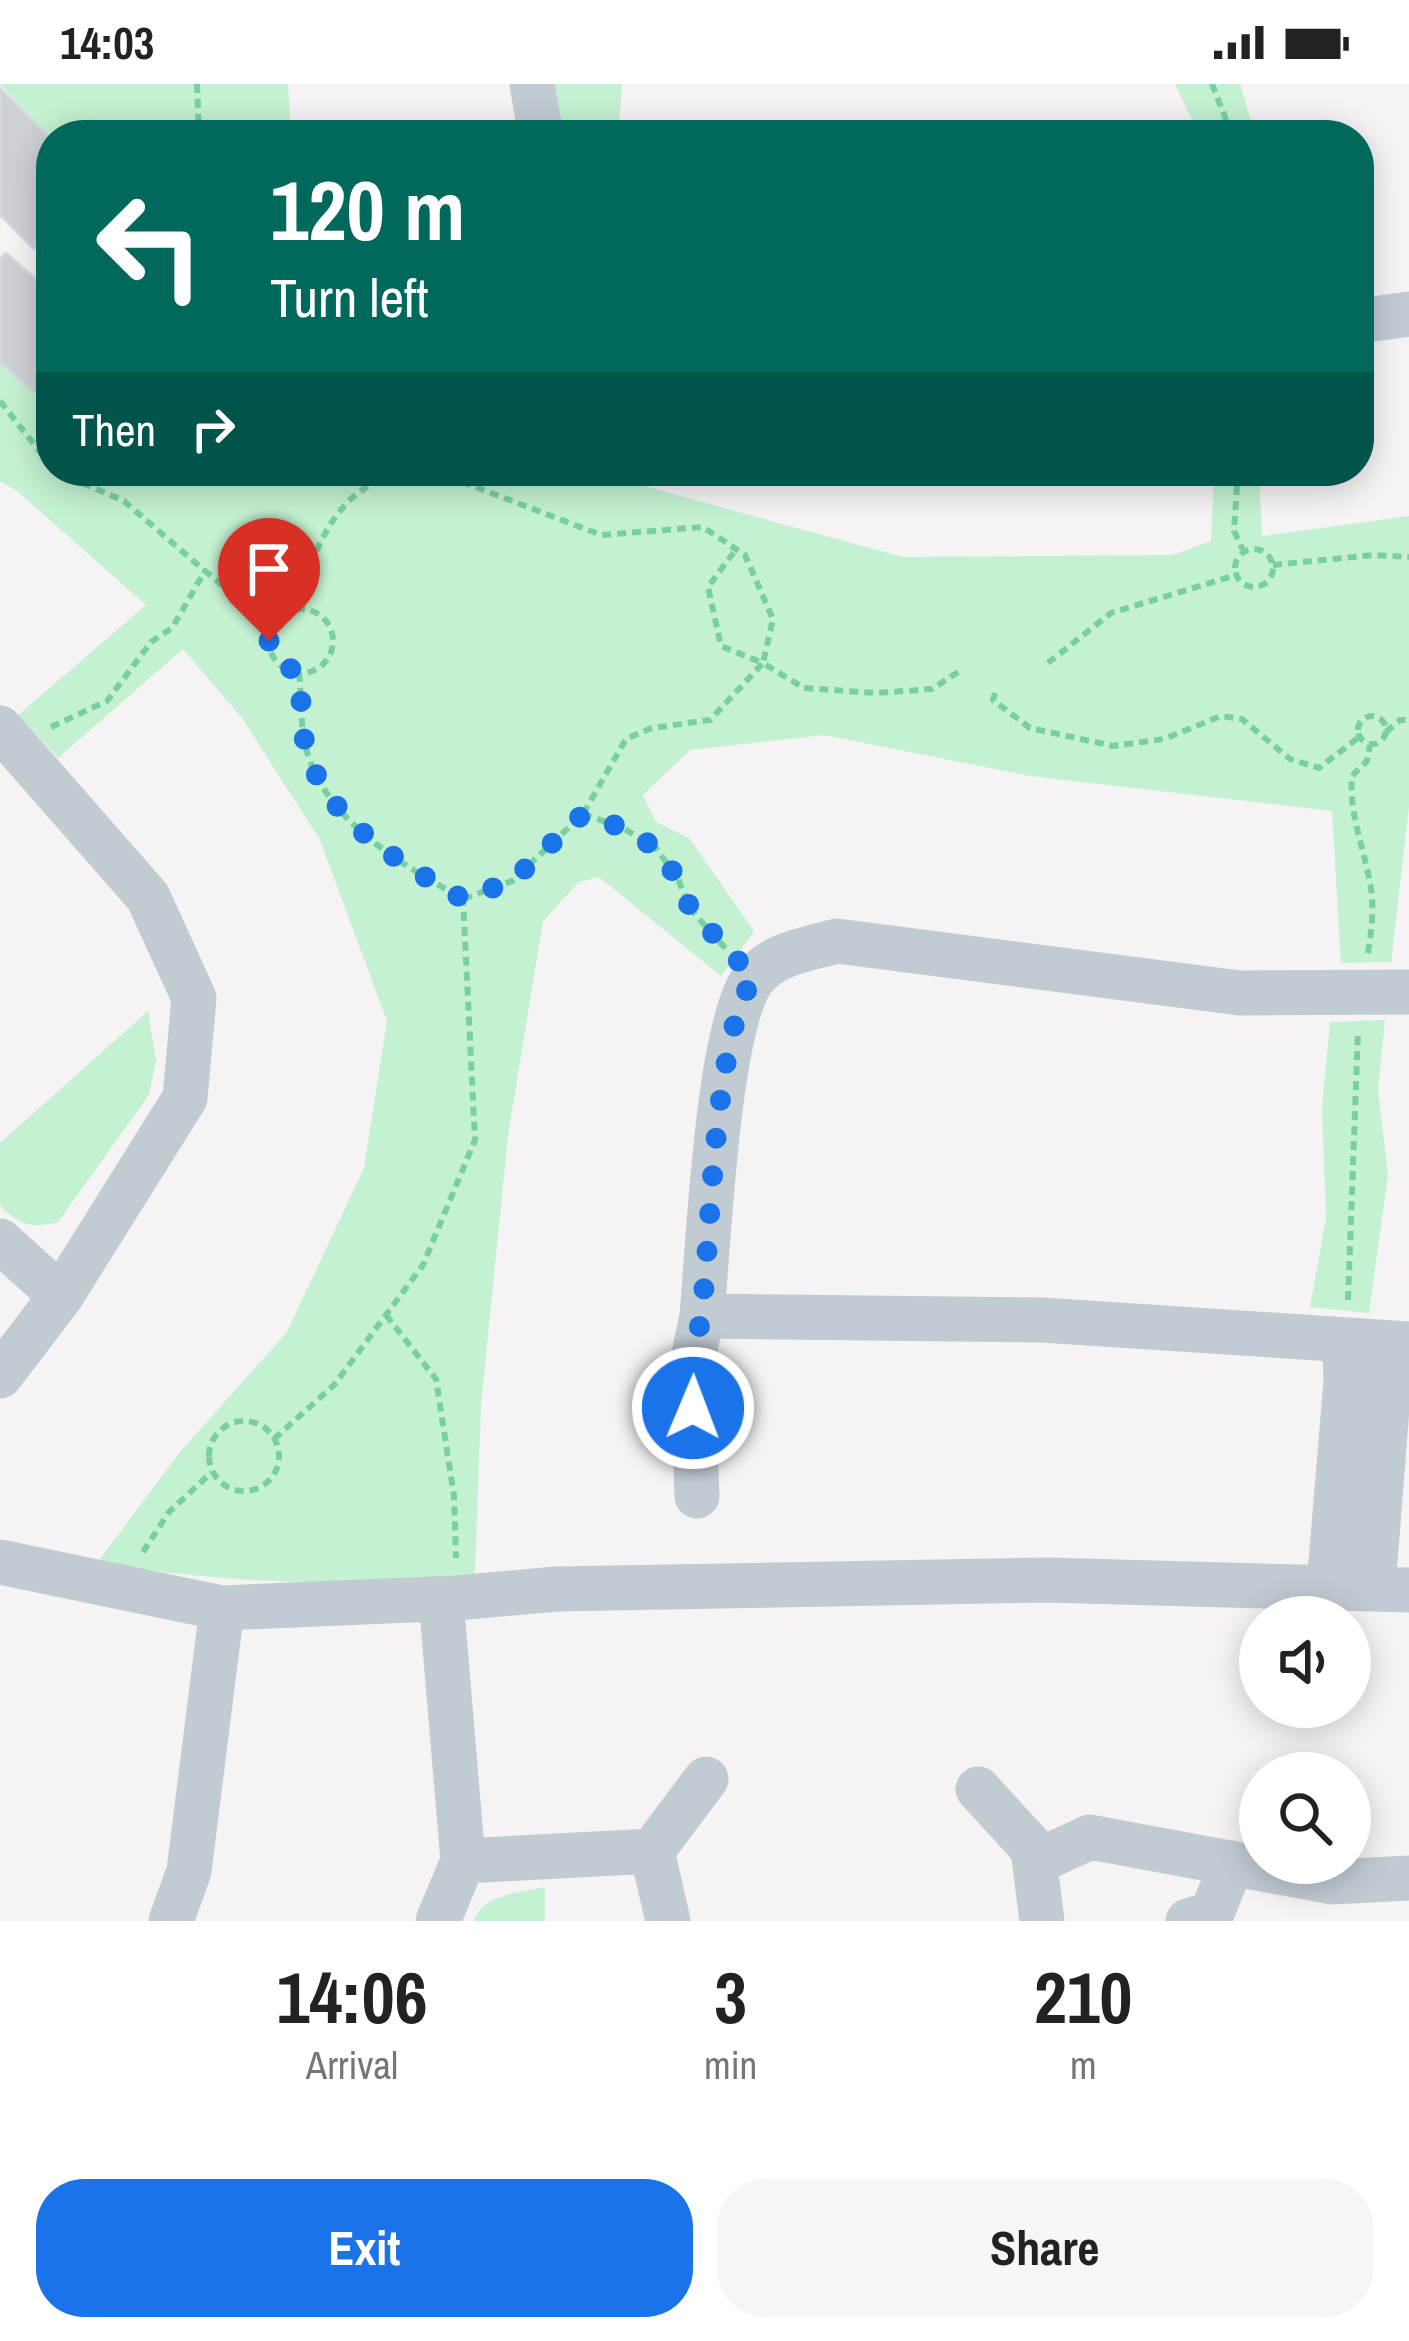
<!DOCTYPE html>
<style>
body{margin:0;font-family:"Archivo Narrow",sans-serif;background:#f6f6f6;color:#222;height:100vh;display:flex;flex-direction:column;font-size:45px;white-space:nowrap}
*{box-sizing:border-box;margin:0}
p{font-size:39px;color:#767676}
.icon{flex:none;width:66px;height:66px;fill:none;stroke:currentColor;stroke-width:2;stroke-linecap:round;stroke-linejoin:round}
.map{position:relative;height:1837px;overflow:hidden}
.sheet{display:flex;flex-direction:column;background:#fff;flex:1}
.sheet>*{flex:none}
.guide{position:absolute;left:36px;top:36px;width:1338px;height:366px;border-radius:48px;box-shadow:0 6px 30px #0003;background:#00695c;color:#fff;overflow:hidden}
.tools{position:absolute;left:1239px;top:1512px;display:grid;gap:24px}
.tools a{display:grid;place-items:center;width:132px;height:132px;border-radius:50%;background:#fff;box-shadow:0 6px 30px #0003;font-size:60px}
.pin{position:absolute;display:grid;place-items:center;width:102px;height:102px;color:#fff;margin:-123px -51px;border-radius:50% 50% 50% 0;rotate:-45deg;box-shadow:0 0 12px #0007}
.pin .icon{rotate:45deg}
.me{position:absolute;width:132px;margin:-66px;rotate:1deg;stroke-linejoin:round;filter:drop-shadow(0 0 9px #0008)}
.turn{display:flex;align-items:center;gap:42px;height:252px;padding:0 36px;font-size:54px}
.turn .icon{width:156px;height:156px;stroke-width:2.5}
.turn b{display:block;font-size:84px;line-height:102px}
.then{display:flex;align-items:center;height:114px;padding:0 36px;background:#0003;gap:24px;font-size:45px}
.eta{display:flex;justify-content:space-evenly;align-items:center;height:204px;text-align:center}
.eta b{font-size:72px;font-weight:700;line-height:84px}
.action{display:flex;gap:24px;margin-top:auto;padding:24px 36px}
.action a{flex:1;height:138px;border-radius:48px;background:#1a73e8;color:#fff;font-size:48px;font-weight:700;line-height:138px;text-align:center}
.action a+a{background:#f6f6f6;color:#222}
.status{display:flex;justify-content:space-between;align-items:center;height:84px;padding:0 60px;background:#fff;direction:ltr}
.status svg{height:33px;fill:currentColor}
.map>svg:first-child{display:block}
.green{fill:#c3f1d1}
.building{fill:#cdd0d5;stroke:#d7d9de;stroke-width:3}
.lines{fill:none;stroke-linecap:round;stroke-linejoin:round}
.path{stroke:#7acf9f;stroke-width:6;stroke-dasharray:9 6;stroke-linecap:butt}
.street{stroke:#c1cbd2;stroke-width:45}
.route{stroke:#1a73e8;stroke-width:21;stroke-dasharray:0 37.8}
</style>
<div class="status"><b>14:03</b><svg viewBox="0 0 49 12"><path d="M0 12V9h3v3zM5 12V6h3v6zM10 12V3h3v9zM15 12V0h3v12zM26 1h20v11H26zM47 4h2v5h-2z"/></svg></div>
<div class="map">
<svg width="1409" height="1837" viewBox="0 0 1409 1837">
<rect width="100%" height="100%" fill="#f5f3f3"/>
<path class="green" d="M0 0H288L291 51H51V55Z
M546 0H622L618 51H555Z
M1175 0H1240L1255 51H1199Z
M0 279 51 323V387H589L903 473 1173 471 1211 457 1214 387H1259L1262 452 1409 432V723L1391 878 1341 879 1332 727 1030 692 824 651 690 666 643 711 656 738 689 754 754 847 721 892 599 793 579 798 543 837 508 1052 481 1321 475 1490C350 1504 222 1499 97 1479L180 1368 287 1248 364 1084 387 937 320 756 242 634 183 565 58 674 18 631 146 521 17 407 0 397Z
M148 927 156 976 149 1011 58 1138C32 1145 18 1141 0 1121V1059Z
M1385 936 1378 1006 1388 1091 1369 1229 1310 1223 1326 1134 1322 1025 1330 938Z
M545 1803V1837H474C482 1810 521 1809 545 1803Z"/>
<path class="building" d="M0 4 51 55V148L34 165 0 131Z
M6 169 51 209V323L0 279V175Z"/>
<g class="lines">
<path class="path" d="M197 0 199 51
M1212 0 1232 51
M0 317 51 382
M55 387 124 417 205 487
M434 387 601 451 703 443 745 471 773 535 763 579 804 604 876 609 932 605 958 588
M1238 387 1234 447 1244 468
M1235 484a19 19 0 1 1 38 0a19 19 0 1 1-38 0Z
M1273 481 1373 471 1409 473
M302 525C304 486 328 429 362 406 374 397 393 392 407 387
M269 557a32 32 0 1 1 64 0a32 32 0 1 1-64 0Z
M1048 579 1111 529 1236 491
M299 589C302 613 300 641 306 664 325 738 402 780 463 815L512 797 583 730 626 655 652 644 710 636 763 579 721 562 708 503 737 464
M995 609 993 616 1030 644 1113 662 1164 655 1221 632 1242 635 1290 675 1319 684 1359 653
M1358 646a14 14 0 1 1 28 0a14 14 0 1 1-28 0Z
M51 643 107 617 151 558 172 544 205 487 273 543
M1386 648 1400 636H1409
M583 730 623 744 656 764 678 795 691 826 727 866
M1368 869C1372 844 1375 819 1369 794 1362 758 1349 729 1352 692L1367 677 1370 661
M1348 1216 1358 947
M386 1231 436 1295 454 1412 456 1474
M209 1372a35 35 0 1 1 70 0a35 35 0 1 1-70 0Z
M274 1355 334 1301 423 1181 475 1056 463 815
M143 1468 169 1428 212 1388"/>
<path class="street" d="M532 0 541 51
M1359 237 1409 230
M0 644 148 813 194 914 185 1014 61 1212 0 1292
M1409 908 1240 909 837 857C808 865 774 869 754 894 718 937 708 1165 702 1232L1042 1236 1409 1260
M0 1157 61 1212
M697 1412 692 1280 702 1232
M0 1478 222 1524 457 1514 556 1505 1047 1496 1409 1506
M1329 1502 1346 1297 1345 1257
M1373 1503 1392 1260
M978 1705 1033 1765 1042 1837
M463 1777 652 1767
M1036 1778 1090 1753 1332 1798 1409 1794
M171 1837 189 1787 222 1524
M438 1837 463 1777 441 1515
M668 1837 652 1767 706 1695
M1188 1837 1212 1829 1232 1779"/>
</g>
<g class="lines">
<path class="route" d="M269 557 276 577 299 589C302 613 300 640 306 663 325 737 402 780 463 815L512 797 583 730 623 744 656 764 678 795 691 826 754 894C716 945 711 1134 704 1204 700 1246 692 1281 693 1324"/>
</g>
</svg>
<div class="tools">
<a><svg class="icon" aria-label="sound" viewBox="0 0 24 24"><path d="M4 9h4l5-4v14l-5-4H4zM17 9q2 3 0 6"/></svg></a>
<a><svg class="icon" aria-label="search" viewBox="0 0 24 24"><circle cx="10" cy="10" r="6"/><path d="M15 15l6 6"/></svg></a>
</div>
<div class="pin" style="left:269px;top:557px;background:#d93025"><svg class="icon" aria-label="arrive" viewBox="0 0 24 24"><path d="M6 21V4h12l-3 4 3 4H6"/></svg></div>
<svg class="me" style="left:693px;top:1324px" viewBox="-20 -20 40 40"><circle r="17" fill="#1a73e8" stroke="#fff" stroke-width="3"/><path d="M0-11L8 9 0 5-8 9z" fill="#fff"/></svg>
<div class="guide">
<div class="turn"><svg class="icon" aria-label="left" viewBox="0 0 24 24"><path d="M17 20v-9H6M10 6l-5 5 5 5"/></svg><div><b>120 m</b>Turn left</div></div>
<div class="then">Then<svg class="icon" aria-label="right" viewBox="0 0 24 24"><path d="M7 20v-9h11M14 6l5 5-5 5"/></svg></div>
</div>
</div>
<section class="sheet">
<div class="eta">
<div><b>14:06</b><p>Arrival</p></div>
<div><b>3</b><p>min</p></div>
<div><b>210</b><p>m</p></div>
</div>
<div class="action"><a>Exit</a><a>Share</a></div>
</section>
